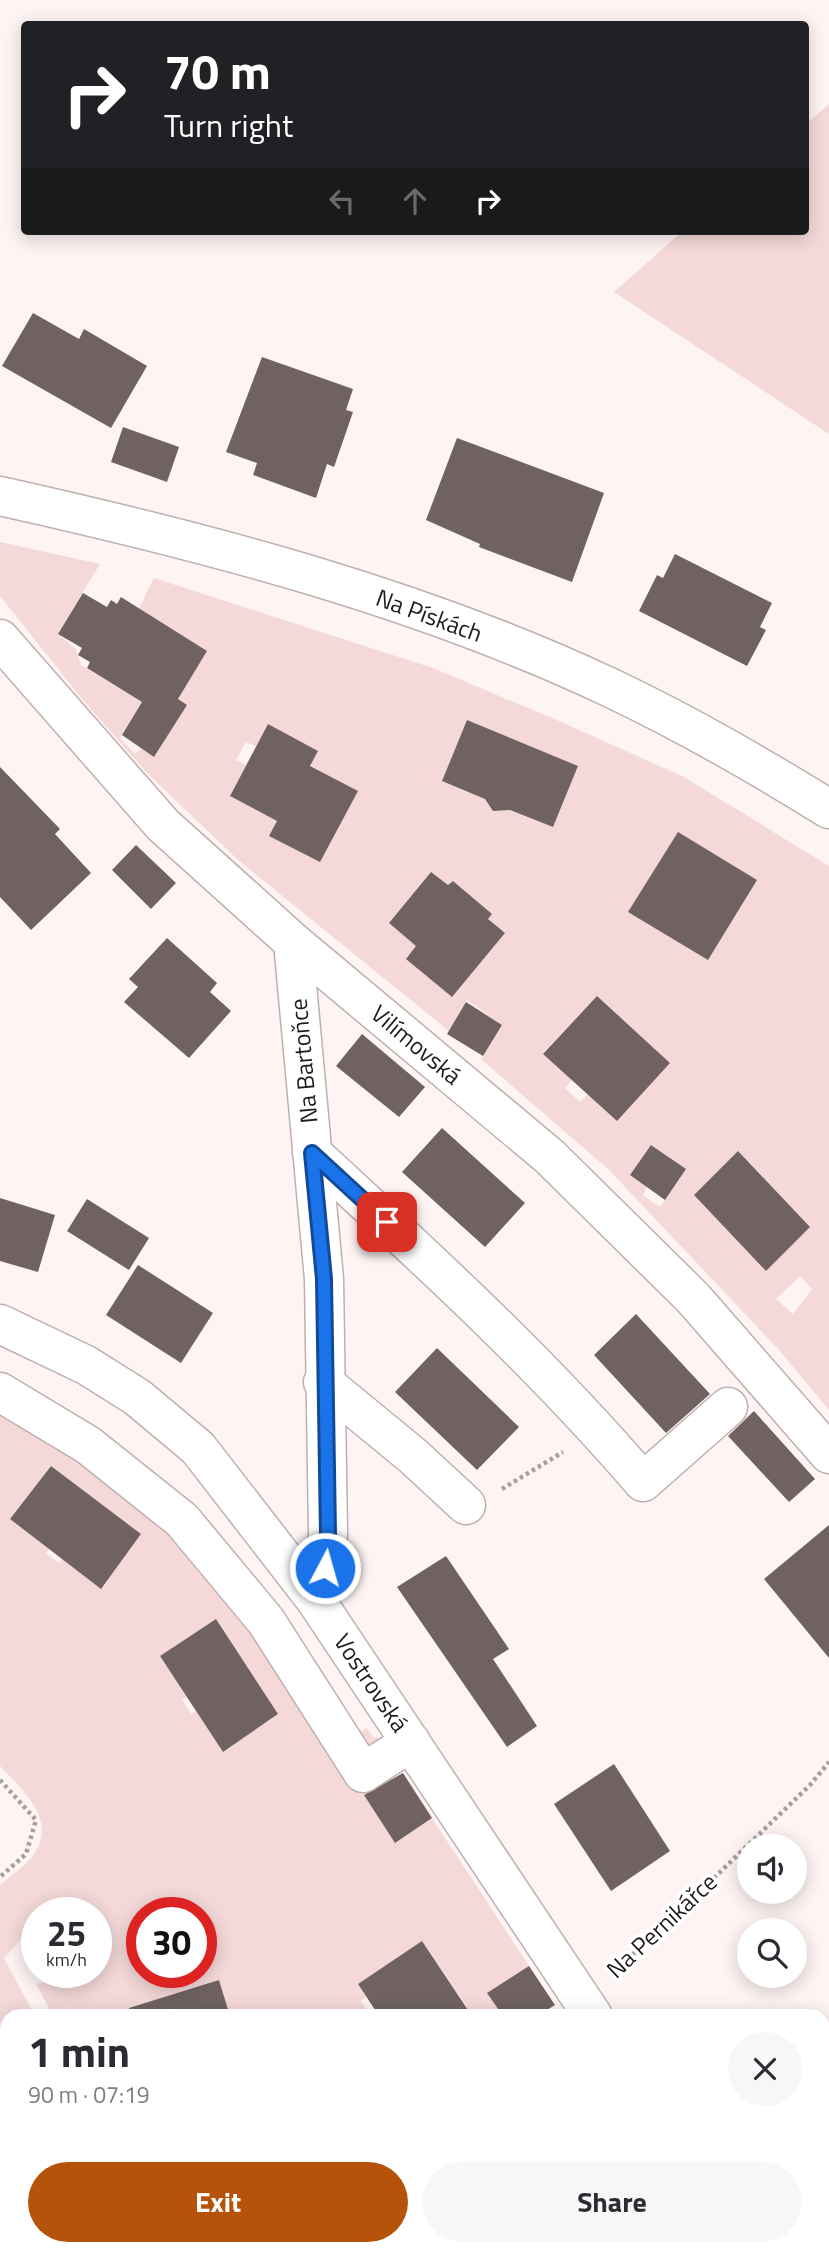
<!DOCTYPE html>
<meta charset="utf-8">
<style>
body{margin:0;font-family:"Titillium Web",sans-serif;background:#f7f7f7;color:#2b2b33;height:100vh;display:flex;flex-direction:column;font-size:26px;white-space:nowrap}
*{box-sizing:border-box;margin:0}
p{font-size:23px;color:#7c7c81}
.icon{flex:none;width:38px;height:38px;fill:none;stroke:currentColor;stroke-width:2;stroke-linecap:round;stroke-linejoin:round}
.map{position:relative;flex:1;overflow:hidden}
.drawer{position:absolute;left:0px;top:2009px;width:830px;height:247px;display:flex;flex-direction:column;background:#fff;border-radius:21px 21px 0 0;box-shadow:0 4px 18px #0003}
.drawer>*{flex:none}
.guide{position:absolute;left:21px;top:21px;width:788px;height:214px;border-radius:7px;box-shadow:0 4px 18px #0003;background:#202124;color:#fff;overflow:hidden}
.fabs{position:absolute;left:737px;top:1834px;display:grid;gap:14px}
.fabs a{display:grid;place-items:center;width:70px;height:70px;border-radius:50%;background:#fff;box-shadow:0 4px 18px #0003;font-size:35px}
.speed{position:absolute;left:21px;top:1897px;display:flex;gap:14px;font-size:35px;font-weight:700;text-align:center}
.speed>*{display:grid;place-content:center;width:91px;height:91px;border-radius:50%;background:#fff;box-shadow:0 4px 18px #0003;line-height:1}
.speed small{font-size:18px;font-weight:400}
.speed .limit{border:10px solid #d22;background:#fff;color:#111}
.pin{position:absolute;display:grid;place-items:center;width:60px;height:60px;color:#fff;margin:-30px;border-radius:14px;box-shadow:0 4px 10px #0006}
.me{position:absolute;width:77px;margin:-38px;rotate:6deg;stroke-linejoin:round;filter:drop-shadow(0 0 5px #0008)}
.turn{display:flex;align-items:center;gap:24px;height:147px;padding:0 28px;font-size:32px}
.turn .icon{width:91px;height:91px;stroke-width:2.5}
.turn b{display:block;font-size:49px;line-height:60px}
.lanes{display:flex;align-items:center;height:66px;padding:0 28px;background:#0003;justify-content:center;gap:35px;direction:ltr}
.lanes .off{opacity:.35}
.round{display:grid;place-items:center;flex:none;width:74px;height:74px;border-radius:37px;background:#f7f7f7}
.headline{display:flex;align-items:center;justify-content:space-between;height:119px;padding:0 28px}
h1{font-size:42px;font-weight:700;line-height:52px}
.primary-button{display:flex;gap:14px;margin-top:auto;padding:14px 28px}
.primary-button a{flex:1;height:80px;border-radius:42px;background:#b45309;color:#fff;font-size:28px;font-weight:700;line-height:80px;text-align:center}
.primary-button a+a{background:#f7f7f7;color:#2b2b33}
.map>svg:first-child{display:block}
.green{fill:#f5d9d9;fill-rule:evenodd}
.building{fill:#706262}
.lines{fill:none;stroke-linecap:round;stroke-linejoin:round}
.minor-casing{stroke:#bfafaf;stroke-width:41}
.path{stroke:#a79e9e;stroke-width:4.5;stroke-dasharray:3.5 3.5;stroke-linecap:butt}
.minor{stroke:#fff;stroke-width:38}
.route-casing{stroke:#114b97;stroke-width:18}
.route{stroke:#1a73e8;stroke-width:12}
.labels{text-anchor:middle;stroke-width:7;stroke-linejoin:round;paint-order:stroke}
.street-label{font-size:24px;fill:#211b1b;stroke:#fff}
</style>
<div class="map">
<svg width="829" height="2255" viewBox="0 0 829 2255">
<rect width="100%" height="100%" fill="#fef4f4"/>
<path class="green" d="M829 104V434L614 292 683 231H805V125Z
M0 542 100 564 58 634 76 649 81 665 142 702 120 738 135 754 142 748 155 756 186 705 178 699 139 608 154 578 433 668 559 721 684 777 829 866V1410L779 1350 609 1170 481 1059 502 1025 467 1000 449 1031 238 860 146 772 82 699 0 596ZM467 720 578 766 553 827 507 809 497 810 489 805 486 795H477L442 781ZM268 725 318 751 310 766 357 791 270 835 277 821 230 796 246 765 236 760 246 742 256 746ZM431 872 448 885 453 881 492 914 488 919 505 933 462 984 389 923ZM597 996 670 1063 617 1120 588 1094 580 1102 565 1088 572 1080 543 1053ZM652 1145 669 1157 663 1165 681 1177 660 1207 643 1195 647 1187 631 1175ZM738 1151 810 1227 766 1271 694 1195ZM800 1276 812 1289 793 1314 776 1299Z
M0 1386 167 1500 358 1734 367 1728 374 1738 377 1737 399 1767 362 1791 395 1842 432 1818 529 1966 488 1993 503 2016H467L471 2013 423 1942 358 1984 366 1997 361 2001 371 2016H230L219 1980 150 2016H53L36 1984 47 1982 51 1972H96V1913H37V1939L24 1936 4 1958 35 2016H7V2040L0 2024V1885C11 1875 29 1864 36 1851 56 1817 20 1788 0 1766ZM51 1466 141 1534 101 1589 62 1559 59 1563 46 1553 49 1549 10 1519ZM216 1619 278 1714 223 1752 196 1711 191 1714 182 1700 187 1697 160 1656ZM142 1913H201V1972H142Z"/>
<path class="building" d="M33 313 79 339 84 329 147 366 111 428 2 366Z
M262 357 353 389 346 410 353 412 334 467 327 464 316 498 253 475 257 463 226 452Z
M123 427 179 447 167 482 111 462Z
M457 438 604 493 572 582 479 547 480 544 426 520Z
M675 554 772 603 760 627 766 630 747 666 639 611 657 575 663 578Z
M83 593 107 607 111 600 117 604 121 597 207 651 178 699 187 705 154 757 122 735 142 702 87 668 90 662 78 655 82 648 58 634Z
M467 720 578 766 553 827 510 810 493 811 485 799 442 781Z
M268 724 318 751 310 766 358 791 320 862 269 836 277 821 230 796Z
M0 767 60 829 55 834 91 873 31 930 0 897Z
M678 832 757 880 708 960 628 912Z
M136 845 176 883 151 909 112 870Z
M431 872 448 885 453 881 492 914 488 919 505 933 452 997 406 959 416 946 389 923Z
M167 938 217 983 210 992 231 1011 189 1058 124 1002 138 987 129 979Z
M597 996 670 1063 617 1121 543 1054Z
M466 1002 502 1025 483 1056 447 1034Z
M362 1034 425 1087 399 1117 336 1066Z
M442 1128 525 1203 485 1247 402 1172Z
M651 1145 686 1169 665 1200 630 1175Z
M738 1151 810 1227 766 1271 694 1195Z
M0 1198 55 1215 38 1272 0 1261Z
M87 1199 149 1238 129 1270 67 1231Z
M138 1265 213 1313 181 1363 106 1315Z
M636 1314 710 1394 666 1433 594 1355Z
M437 1348 519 1427 477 1470 395 1392Z
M754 1411 815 1479 789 1502 728 1436Z
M51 1466 141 1534 101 1589 10 1519Z
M829 1525V1658L764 1579Z
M446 1556 509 1649 493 1659 537 1726 507 1747 397 1587Z
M216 1619 278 1714 223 1752 160 1656Z
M614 1764 670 1851 611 1891 554 1804Z
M403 1773 432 1818 395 1843 364 1795Z
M422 1941 472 2016H379L358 1984Z
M529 1966 555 2005 537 2016H503L487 1993Z
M219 1980 230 2016H130L129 2008Z"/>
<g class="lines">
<defs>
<path id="minor" d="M0 496C207 542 418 597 611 688 687 724 758 765 829 809
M0 639 163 825 293 942 549 1156 693 1298 829 1454
M293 942 324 1279 328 1534 325 1568 315 1599
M312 1153C427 1259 542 1364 643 1482L728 1407
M0 1324 86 1365 137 1397 198 1448 315 1599 593 2016
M323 1382 413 1456 466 1505
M0 1392 88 1445 182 1520 266 1621 363 1773 411 1742
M0 2235 7 2233
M748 2249 753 2255"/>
</defs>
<use href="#minor" class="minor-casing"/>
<path class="path" d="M502 1489 563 1452
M0 1780 36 1820 26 1854 0 1877
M611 1973 652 1938 810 1785 829 1762"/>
<use href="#minor" class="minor"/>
</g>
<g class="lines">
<defs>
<path id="route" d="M325 1568 328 1534 324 1279 312 1153 387 1222"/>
</defs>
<use href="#route" class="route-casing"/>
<use href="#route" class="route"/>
</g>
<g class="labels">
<g class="street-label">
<text transform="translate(429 616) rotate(20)" y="8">Na Pískách</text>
<text transform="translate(416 1045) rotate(40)" y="8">Vilímovská</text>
<text transform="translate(304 1061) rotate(-95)" y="8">Na Bartoňce</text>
<text transform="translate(371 1683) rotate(56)" y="8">Vostrovská</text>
<text transform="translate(662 1926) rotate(-43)" y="8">Na Pernikářce</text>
</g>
</g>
</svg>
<div class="fabs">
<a><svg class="icon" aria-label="sound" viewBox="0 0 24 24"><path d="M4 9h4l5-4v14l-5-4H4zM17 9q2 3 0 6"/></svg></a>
<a><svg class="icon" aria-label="search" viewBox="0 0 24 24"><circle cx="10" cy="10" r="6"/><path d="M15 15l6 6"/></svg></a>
</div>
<div class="speed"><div>25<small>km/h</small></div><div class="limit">30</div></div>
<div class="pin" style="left:387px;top:1222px;background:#d93025"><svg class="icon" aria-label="arrive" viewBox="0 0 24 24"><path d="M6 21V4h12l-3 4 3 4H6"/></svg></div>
<svg class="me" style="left:325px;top:1568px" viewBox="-20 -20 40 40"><circle r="17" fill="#1a73e8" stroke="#fff" stroke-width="3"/><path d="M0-11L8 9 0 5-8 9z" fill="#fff"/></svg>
<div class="guide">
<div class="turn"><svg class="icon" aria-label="right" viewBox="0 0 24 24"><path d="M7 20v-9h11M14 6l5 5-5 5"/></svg><div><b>70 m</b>Turn right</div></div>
<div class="lanes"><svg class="icon off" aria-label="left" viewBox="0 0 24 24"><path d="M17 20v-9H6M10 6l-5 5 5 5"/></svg><svg class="icon off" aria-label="ahead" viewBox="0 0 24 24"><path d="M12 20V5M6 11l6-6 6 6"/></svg><svg class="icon" aria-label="right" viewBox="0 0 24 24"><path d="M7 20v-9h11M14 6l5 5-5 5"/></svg></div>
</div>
<section class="drawer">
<div class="headline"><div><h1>1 min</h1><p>90 m · 07:19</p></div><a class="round"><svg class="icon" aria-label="close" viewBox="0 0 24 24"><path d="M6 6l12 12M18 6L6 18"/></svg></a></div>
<div class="primary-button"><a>Exit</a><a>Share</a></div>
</section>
</div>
